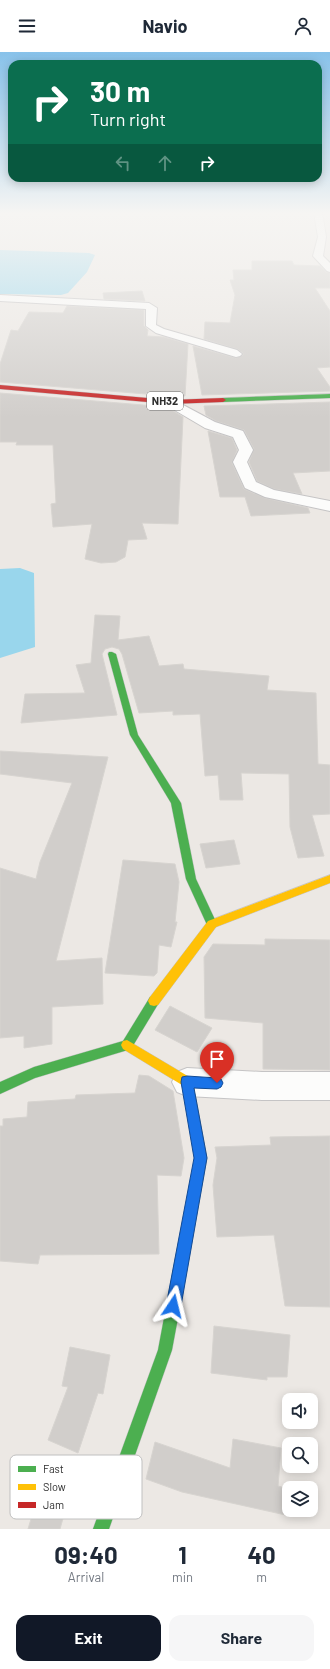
<!DOCTYPE html>
<style>
body{margin:0;font-family:Barlow,sans-serif;background:#f6f6f7;color:#1f2937;height:100vh;display:flex;flex-direction:column;font-size:15px;white-space:nowrap}
*{box-sizing:border-box;margin:0}
p{font-size:13px;color:#747a83}
.icon{flex:none;width:22px;height:22px;fill:none;stroke:currentColor;stroke-width:2;stroke-linecap:round;stroke-linejoin:round}
.map{position:relative;height:1477px;overflow:hidden}
.panel{display:flex;flex-direction:column;background:#fff;flex:1}
.panel>*{flex:none}
.banner{position:absolute;left:8px;top:8px;width:314px;height:122px;border-radius:12px;box-shadow:0 2px 10px #0003;background:#0b6e4f;color:#fff;overflow:hidden}
.buttons{position:absolute;left:282px;top:1341px;display:grid;gap:8px}
.buttons a{display:grid;place-items:center;width:36px;height:36px;border-radius:8px;background:#fff;box-shadow:0 2px 10px #0003;font-size:20px}
.pin{position:absolute;display:grid;place-items:center;width:34px;height:34px;color:#fff;margin:-41px -17px;border-radius:50% 50% 50% 0;rotate:-45deg;box-shadow:0 0 4px #0007}
.pin .icon{rotate:45deg}
.me{position:absolute;width:44px;margin:-22px;rotate:10deg;stroke-linejoin:round;filter:drop-shadow(0 0 3px #0008)}
.turn{display:flex;align-items:center;gap:14px;height:84px;padding:0 16px;font-size:18px}
.turn .icon{width:52px;height:52px;stroke-width:2.5}
.turn b{display:block;font-size:28px;line-height:34px}
.lanes{display:flex;align-items:center;height:38px;padding:0 16px;background:#0003;justify-content:center;gap:20px;direction:ltr}
.lanes .off{opacity:.35}
.eta{display:flex;justify-content:space-evenly;align-items:center;height:68px;text-align:center}
.eta b{font-size:24px;font-weight:700;line-height:28px}
.cta{display:flex;gap:8px;margin-top:auto;padding:8px 16px}
.cta a{flex:1;height:46px;border-radius:12px;background:#111827;color:#fff;font-size:16px;font-weight:700;line-height:46px;text-align:center}
.cta a+a{background:#f6f6f7;color:#1f2937}
header{display:flex;justify-content:space-between;align-items:center;height:52px;padding:0 16px;background:#fff;font-size:18px;font-weight:700}
.map>svg:first-child{display:block}
.water{fill:#99d6ec}
.building{fill:#d1cecb;stroke:#d7d4d0}
.lines{fill:none;stroke-linecap:round;stroke-linejoin:round}
.street-casing{stroke:#c5c4c5;stroke-width:2}
.fast-casing{stroke:#c5c4c5;stroke-width:1}
.slow-casing{stroke:#c5c4c5;stroke-width:1}
.jam-casing{stroke:#c5c4c5;stroke-width:1}
.street{fill:#fcfcfb;fill-rule:evenodd}
.fast{fill:#4caf50;fill-rule:evenodd}
.slow{fill:#ffc107;fill-rule:evenodd}
.jam{fill:#c62828;fill-rule:evenodd}
.route{fill:#1a73e8;stroke:#114b97}
.labels{text-anchor:middle;stroke-width:3.5;stroke-linejoin:round;paint-order:stroke}
.shield{fill:#fff;stroke:#6d6d6d;stroke-width:1}
.shield-label{font-size:11px;font-weight:bold;fill:#2e2e2e}
.key{fill:#fff;stroke:#c0c0c0;stroke-width:1}
.key-label{font-size:11px;fill:#2e2e2e}
</style>
<header><svg class="icon" aria-label="menu" viewBox="0 0 24 24"><path d="M4 6h16M4 12h16M4 18h16"/></svg>Navio<svg class="icon" aria-label="person" viewBox="0 0 24 24"><circle cx="12" cy="8" r="4"/><path d="M4 21q1-7 8-7t8 7"/></svg></header>
<div class="map">
<svg width="330" height="1477" viewBox="0 0 330 1477">
<rect width="100%" height="100%" fill="#ece8e4"/>
<path class="water" d="M0 198 89 201 95 203 87 220 68 241 61 243 0 242Z
M20 516 34 521 35 595 0 606V517Z"/>
<path class="building" d="M252 209H292L294 213 320 214 326 220 330 221V236H315L330 259V315L317 316 330 335V339L202 343 193 294 236 306 243 303V301L237 297 204 287 205 270 230 271 235 243 230 228H234L233 218H252Z
M142 239 145 249 104 247 103 241Z
M67 254 144 258V274L148 278 147 284 164 285 188 292 185 344H170L0 330V312L11 278 18 279 29 260 63 261Z
M0 341 167 355 183 365 178 472 142 471 147 487 128 488 125 505 116 510 101 511 85 507 92 472 53 475 51 452 56 451 53 393H16L17 390H0Z
M330 350V419L293 421 302 442 274 437 257 429 249 410 254 397 244 378 216 369 206 363 204 354Z
M208 379 232 386 237 398 232 411 244 437 265 446 308 456 310 461 251 464 245 445H220Z
M95 563 120 564 118 588 149 584 159 614 183 612 184 617 269 624 267 638 316 641 318 712 330 713V762L312 763 324 804 298 806 290 775 289 722 241 721 243 748H220L218 723 205 724 200 662 173 663V659L139 661 122 602 119 597 112 595 105 597 102 602 117 663 21 671 25 642 85 641 76 613 91 611Z
M0 699 108 705 56 909 102 906 103 952 52 955V992L24 996V984L0 986V816L36 827 40 810 72 731 0 722Z
M234 788 240 812 206 816 200 792Z
M123 808 175 812 179 830 175 870H177L171 895 159 893 157 921 154 924 105 921Z
M265 887 330 888V1018L263 1017V971L205 966 204 905 213 892 265 893Z
M170 954 212 976 197 1000 155 978Z
M139 1023 149 1024 173 1039 184 1106 181 1124 157 1123 159 1202 40 1203 38 1212 0 1209V1074H3V1067L27 1065 28 1050 75 1047 76 1043 135 1041Z
M330 1084V1255L285 1254 274 1183 217 1185 213 1133 217 1106 215 1095 271 1093 270 1085Z
M214 1274 290 1283 287 1325H267V1328L211 1321Z
M70 1295 110 1303 103 1342 98 1341 78 1401 48 1388 68 1335 62 1334Z
M233 1387 281 1396 278 1434 289 1437 290 1464 182 1440 146 1427 155 1390 230 1416Z
M38 1444 66 1456 60 1477H28Z"/>
<g class="lines">
<defs>
<path id="street" d="M314 160H322L326 185 323 204 330 211V220L327 219 313 204 318 185Z
M0 243 149 251 157 256 156 273 164 277 237 298 242 302 240 304 236 305 156 281 146 274V257L0 249Z
M170 346 215 370 243 379 253 398 247 410 256 430 274 438 330 449V459L265 445 245 436 233 410 239 398 233 385 205 376 166 353 164 350 166 347Z
M187 1016 262 1020H330V1048H262L187 1044 177 1040 172 1030 177 1020Z"/>
<path id="fast" d="M330 342V346L223 350 220 348 223 346Z
M109 600H112L116 602 138 683 181 751 196 827 217 872 216 875 212 876 208 875 186 827 171 751 130 683 108 602Z
M154 944 158 945 160 949 131 997 35 1026 0 1042V1030L34 1015 123 989 150 945Z
M182 1200 187 1202 189 1207 172 1298 109 1477H93L158 1298 175 1207 177 1202Z"/>
<path id="slow" d="M330 823V831L216 875 158 953 154 954 150 953 148 949 150 945 208 869Z
M127 988 191 1026 193 1030 207 1106 189 1207 187 1212 182 1214 177 1212 175 1207 195 1106 182 1033 123 997 121 993 123 989Z"/>
<path id="jam" d="M0 333 170 348 223 346 226 348 223 350 170 352 0 337Z"/>
</defs>
<use href="#street" class="street-casing"/>
<use href="#fast" class="fast-casing"/>
<use href="#slow" class="slow-casing"/>
<use href="#jam" class="jam-casing"/>
<use href="#street" class="street"/>
<use href="#fast" class="fast"/>
<use href="#slow" class="slow"/>
<use href="#jam" class="jam"/>
</g>
<linearGradient id="sky" x2="0" y2="1"><stop stop-color="#88c2ea"/><stop offset="0.44" stop-color="#f6f5f3"/><stop offset="1" stop-color="#f6f5f3" stop-opacity="0"/></linearGradient>
<rect width="330" height="366" fill="url(#sky)"/>
<path class="route" d="M187 1024 217 1026 221 1027 223 1031 221 1035 217 1037 194 1036 207 1106 181 1254 178 1259 173 1261 168 1259 166 1254 194 1106 181 1030 182 1025Z"/>
<g class="labels">
<rect class="shield" x="147" y="340" width="36" height="18" rx="3"/>
<g class="shield-label">
<text x="165" y="353">NH32</text>
</g>
</g>
<rect x="10" y="1403" width="132" height="64" rx="6" class="key"/>
<rect x="18" y="1414" width="18" height="6" fill="#4caf50"/>
<rect x="18" y="1432" width="18" height="6" fill="#ffc107"/>
<rect x="18" y="1450" width="18" height="6" fill="#c62828"/>
<g class="key-label">
<text x="43" y="1421">Fast</text>
<text x="43" y="1439">Slow</text>
<text x="43" y="1457">Jam</text>
</g>
</svg>
<div class="buttons">
<a><svg class="icon" aria-label="sound" viewBox="0 0 24 24"><path d="M4 9h4l5-4v14l-5-4H4zM17 9q2 3 0 6"/></svg></a>
<a><svg class="icon" aria-label="search" viewBox="0 0 24 24"><circle cx="10" cy="10" r="6"/><path d="M15 15l6 6"/></svg></a>
<a><svg class="icon" aria-label="layers" viewBox="0 0 24 24"><path d="M12 4l9 5-9 5-9-5zM3 14l9 5 9-5"/></svg></a>
</div>
<div class="pin" style="left:217px;top:1031px;background:#d93025"><svg class="icon" aria-label="arrive" viewBox="0 0 24 24"><path d="M6 21V4h12l-3 4 3 4H6"/></svg></div>
<svg class="me" style="left:173px;top:1254px" viewBox="-20 -20 40 40"><path d="M0-17L14 15 0 8-14 15z" fill="#1a73e8" stroke="#fff" stroke-width="4"/></svg>
<div class="banner">
<div class="turn"><svg class="icon" aria-label="right" viewBox="0 0 24 24"><path d="M7 20v-9h11M14 6l5 5-5 5"/></svg><div><b>30 m</b>Turn right</div></div>
<div class="lanes"><svg class="icon off" aria-label="left" viewBox="0 0 24 24"><path d="M17 20v-9H6M10 6l-5 5 5 5"/></svg><svg class="icon off" aria-label="ahead" viewBox="0 0 24 24"><path d="M12 20V5M6 11l6-6 6 6"/></svg><svg class="icon" aria-label="right" viewBox="0 0 24 24"><path d="M7 20v-9h11M14 6l5 5-5 5"/></svg></div>
</div>
</div>
<section class="panel">
<div class="eta">
<div><b>09:40</b><p>Arrival</p></div>
<div><b>1</b><p>min</p></div>
<div><b>40</b><p>m</p></div>
</div>
<div class="cta"><a>Exit</a><a>Share</a></div>
</section>
